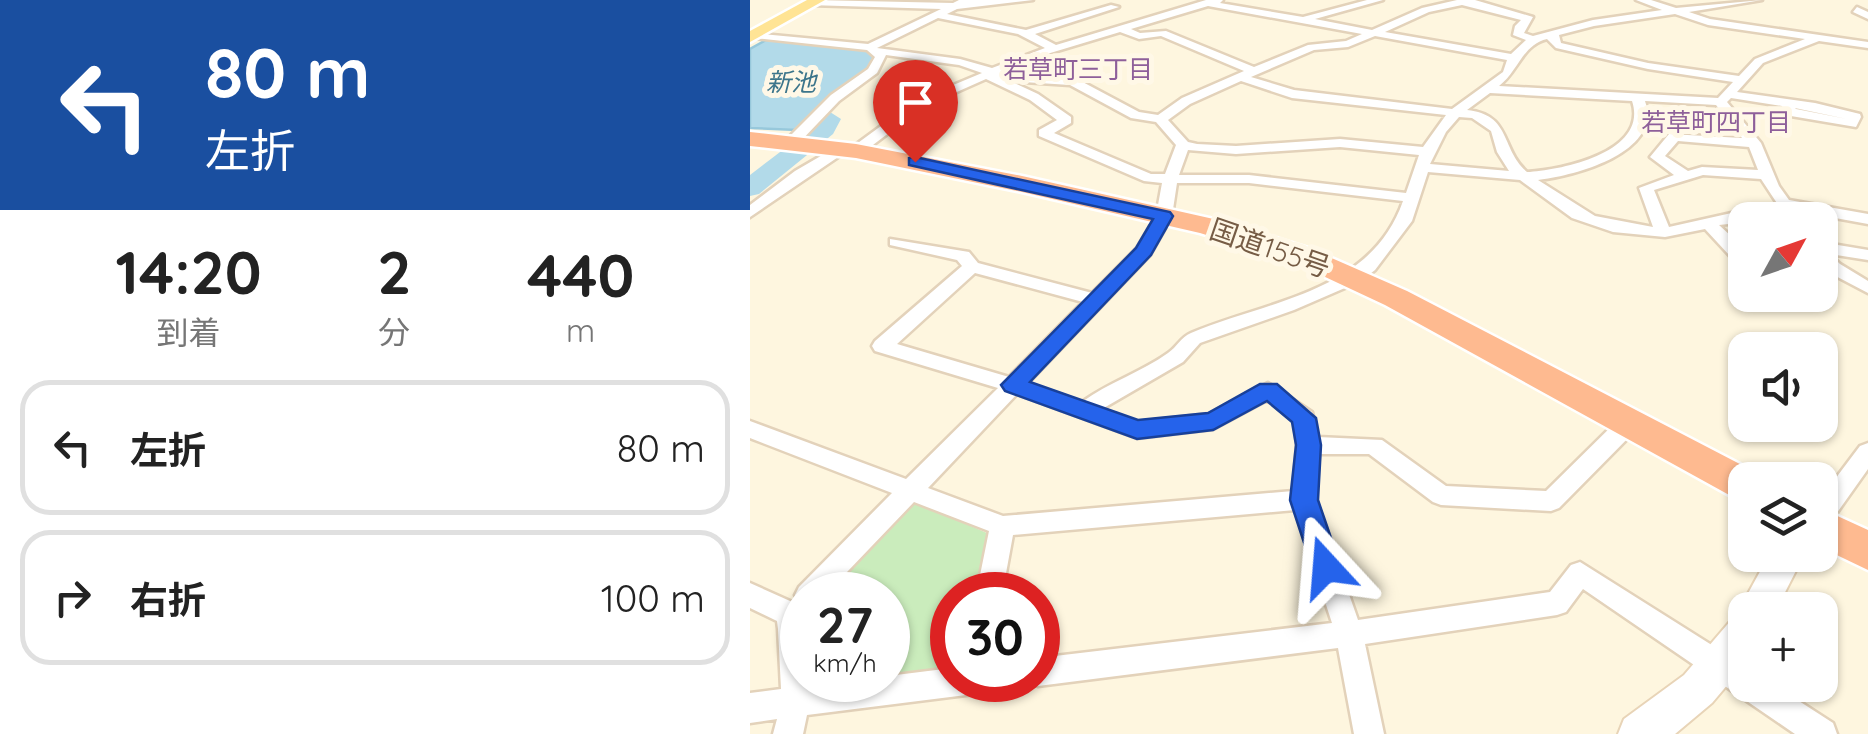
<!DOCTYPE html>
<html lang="ja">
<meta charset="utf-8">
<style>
body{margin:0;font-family:Quicksand,"Noto Sans JP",sans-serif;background:#f2f2f2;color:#222;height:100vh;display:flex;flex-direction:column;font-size:38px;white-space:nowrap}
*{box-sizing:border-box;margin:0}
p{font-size:32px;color:#767676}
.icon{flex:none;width:55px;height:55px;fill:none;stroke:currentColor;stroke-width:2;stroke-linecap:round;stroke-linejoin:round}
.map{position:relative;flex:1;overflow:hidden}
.drawer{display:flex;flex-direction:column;background:#fff;width:750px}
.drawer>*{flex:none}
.guide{background:#1a4fa0;color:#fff;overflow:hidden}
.needle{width:65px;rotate:50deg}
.controls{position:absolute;left:978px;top:202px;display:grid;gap:20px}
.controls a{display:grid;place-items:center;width:110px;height:110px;border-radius:20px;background:#fff;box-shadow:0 2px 8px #0004;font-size:50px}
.speed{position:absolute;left:30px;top:572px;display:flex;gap:20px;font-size:50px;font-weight:700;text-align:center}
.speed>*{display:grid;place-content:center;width:130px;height:130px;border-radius:50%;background:#fff;box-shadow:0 2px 8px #0004;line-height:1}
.speed small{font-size:25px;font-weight:400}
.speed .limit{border:15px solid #d22;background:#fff;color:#111}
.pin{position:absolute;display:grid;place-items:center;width:85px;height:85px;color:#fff;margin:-102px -42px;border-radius:50% 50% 50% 0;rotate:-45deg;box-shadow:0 0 10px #0007}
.pin .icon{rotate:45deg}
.me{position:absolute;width:110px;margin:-55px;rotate:341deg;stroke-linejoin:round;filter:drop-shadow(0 0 8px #0008)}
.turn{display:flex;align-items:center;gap:35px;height:210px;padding:0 40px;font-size:45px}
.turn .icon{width:130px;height:130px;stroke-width:2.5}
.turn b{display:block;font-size:70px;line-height:85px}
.eta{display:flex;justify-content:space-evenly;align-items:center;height:170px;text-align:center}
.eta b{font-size:60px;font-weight:800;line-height:70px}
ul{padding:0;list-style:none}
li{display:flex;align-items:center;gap:30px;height:135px;margin:0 20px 15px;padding:0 20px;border:5px solid #e0e0e0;border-radius:30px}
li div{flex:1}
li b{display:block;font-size:38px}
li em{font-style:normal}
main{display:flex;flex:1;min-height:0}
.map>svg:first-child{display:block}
.green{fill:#caecbc}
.water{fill:#b2dae9;stroke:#97c8db;stroke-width:2.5}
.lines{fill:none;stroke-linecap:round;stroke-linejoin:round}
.river{fill:#b2dae9;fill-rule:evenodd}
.street-casing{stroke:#e3d2ba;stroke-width:5}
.secondary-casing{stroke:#e8d4b7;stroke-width:4}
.primary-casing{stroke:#fff;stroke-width:5}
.highway-casing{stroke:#fff;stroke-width:5}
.street{fill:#fff;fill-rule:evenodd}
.secondary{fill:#fff;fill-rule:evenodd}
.primary{fill:#ffe495;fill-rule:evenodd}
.highway{fill:#feba90;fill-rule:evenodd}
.route{fill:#2563eb;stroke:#184099;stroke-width:2.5}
.labels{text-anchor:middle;stroke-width:10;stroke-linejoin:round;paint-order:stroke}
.far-neighbourhood-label{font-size:25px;fill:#8e5f9a;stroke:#fff8e7}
.far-water-label{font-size:25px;font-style:italic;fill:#3c758b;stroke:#fff8e7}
.street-label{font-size:28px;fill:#765c45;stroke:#fff8e7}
</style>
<main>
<section class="drawer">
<div class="guide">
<div class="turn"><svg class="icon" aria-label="left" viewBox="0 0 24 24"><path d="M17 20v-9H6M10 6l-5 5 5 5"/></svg><div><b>80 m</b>左折</div></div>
</div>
<div class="eta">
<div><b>14:20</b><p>到着</p></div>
<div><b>2</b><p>分</p></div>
<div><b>440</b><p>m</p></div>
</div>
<ul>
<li><svg class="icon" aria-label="left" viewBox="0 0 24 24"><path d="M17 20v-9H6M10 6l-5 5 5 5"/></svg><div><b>左折</b></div><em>80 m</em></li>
<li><svg class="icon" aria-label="right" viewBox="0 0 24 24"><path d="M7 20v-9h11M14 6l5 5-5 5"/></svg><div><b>右折</b></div><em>100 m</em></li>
</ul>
</section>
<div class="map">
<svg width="1118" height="734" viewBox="0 0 1118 734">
<rect width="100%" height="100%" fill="#fef6df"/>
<path class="green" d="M162 500 239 534 228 595H202V675L56 690V680H138V595H68Z"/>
<path class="water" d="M16 40 117 49 127 60 47 130 0 128V49Z"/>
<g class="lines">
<path class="river" d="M80 112 91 119 83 134 9 194 0 196V175L63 127 51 125 48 120 51 115Z"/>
<defs>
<path id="street" d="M62 0 203 3 209 0H283L207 9 197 14 276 30 361 5 369 7 285 34 306 45 456 0H473L470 3 553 17 617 0H633L565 19 622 30 672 8 707 0H725L783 17 774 33 783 36 843 20 912 10 886 0H901L926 8 1012 0 939 12 960 19 1118 42V48L1069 41 1013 63 987 92 1065 103 1110 114 1111 117 1106 127 1035 115 1032 106 981 98 977 102 1011 143 1029 186 1039 200 1118 214V224L1047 211 1054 220H1038L1011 179 953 175 904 190 919 227 986 212 1014 217 1016 220 969 225 995 249V259L980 256 955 229 915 237 863 232 822 218 770 180 678 172 662 221 625 270 611 281 544 310 450 343 433 362 352 409 388 422 459 414 518 383 562 412 568 437 632 440 696 486 796 491 872 416H888L891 422 888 428 809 508 801 511 691 505 683 502 619 454H569L566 500 608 620 800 592 821 565 830 562 995 666V685H1024L1083 723 1087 734H1045L833 589 816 612 807 615 615 644 634 734H604L588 648 288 686 278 682 288 680V658L582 623 545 510 263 535 252 595H226L239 531 164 502 75 595H52V605L49 603 45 595 49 587 142 493 0 438V421L156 479 248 388 125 351 122 346 125 341 212 266 207 260 140 245V239L219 252 228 263 342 293 387 248 406 216 412 183 394 181 289 136V130L307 120 280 100 236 79 173 107 111 154H101V148L165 101 232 73 209 65 136 55 127 73 89 101 46 146H36V140L81 95 118 69 125 57 117 50 4 38 0 37V33L118 44 191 9 59 5ZM712 5 771 20 765 26 763 35 776 40 761 54 635 32 679 12ZM458 6 612 34 596 41 558 45 504 67 416 31 390 33 381 29ZM925 14 958 25 1055 39 1005 59 989 76 898 63 811 43 809 35 844 26ZM188 18 268 34 295 48 242 68 210 59 127 48ZM370 32 389 39 411 36 494 71 432 98 408 115 389 112 327 79 251 74 287 57ZM625 36 757 60 753 72 702 109 544 90 501 77 564 50 598 47ZM797 39 806 48 898 69 983 82 968 98 749 86C768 72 772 45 797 39ZM260 81 320 85 381 118 406 122 426 145 415 174H401L304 133 321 123V117L288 94ZM491 81 542 98 696 115 673 147 590 139 486 146 447 144 438 142 418 120 440 104ZM740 93 882 101C899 152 812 170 777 172 750 148 762 115 717 110ZM895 101 966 105 992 138 919 134 900 157 924 175 889 188 903 227 845 216 788 180C824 176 913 153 895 101ZM1045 108 1097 119 1046 109ZM709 117 722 118 741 131 747 152 759 171 680 164 696 132ZM928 141 999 147 1008 170 952 167 938 171 915 156ZM590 147 669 155 656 193 499 175H429L438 150 486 154ZM427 183H499L653 201C621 293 519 300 441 333 431 337 427 347 418 353 392 372 359 382 332 402L278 383 400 255 422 216ZM225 273 333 302 259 377 147 344ZM267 394 387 438 463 429 517 400 544 421 547 445 543 491 253 516 178 488Z
M1107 7 1118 12V19L1103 12Z
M88 146 100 149 0 217V205L45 171Z
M1070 242 1118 250V260L1080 254 1090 264 1118 281V293L1078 272 1070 263Z
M1118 443V469L1079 524 1070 527V499L1110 446Z
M0 583 49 605 52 614V680H61V686L138 680V676L202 668V680H238L234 690 224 694 57 715 53 734H23L27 719 0 723V693L31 689 28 629 27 621 0 608Z"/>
<path id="secondary" d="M1019 555H1054L1026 610H995V664L962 703 925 734H868L874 719 934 675 982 619 991 616 989 610Z"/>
<path id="primary" d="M57 0H75L0 42V31Z"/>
<path id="highway" d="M0 132 106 144 272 176 468 220 561 249 657 291 1009 474 1013 480H995V501L981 496 635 305 541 261 450 233 272 192 106 158 0 146Z
M1070 508 1118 530V570L1070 547Z"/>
</defs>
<use href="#street" class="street-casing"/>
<use href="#secondary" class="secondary-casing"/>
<use href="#primary" class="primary-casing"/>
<use href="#highway" class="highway-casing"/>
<use href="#street" class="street"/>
<use href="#secondary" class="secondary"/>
<use href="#primary" class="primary"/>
<use href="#highway" class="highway"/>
</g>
<path class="route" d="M165 157 420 212 423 216 401 255 280 382 388 420 458 413 510 384H527L566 418 571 445 568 500 591 567 587 576 576 580 566 576 562 567 540 500 546 445 542 422 517 401 463 430 387 439 255 391 251 385 386 248 403 219 159 165V158Z"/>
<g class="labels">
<g class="far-neighbourhood-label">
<text x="328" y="78">若草町三丁目</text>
<text x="966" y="131">若草町四丁目</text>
</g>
<g class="far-water-label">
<text x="41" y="91">新池</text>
</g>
<g class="street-label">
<text transform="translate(520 248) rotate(19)" y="10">国道155号</text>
</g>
</g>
</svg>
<div class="controls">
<a><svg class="needle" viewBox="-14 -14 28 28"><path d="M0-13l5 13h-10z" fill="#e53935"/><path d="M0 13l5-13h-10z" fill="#767676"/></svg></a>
<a><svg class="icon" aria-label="sound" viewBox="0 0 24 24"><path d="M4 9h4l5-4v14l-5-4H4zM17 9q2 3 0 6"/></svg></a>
<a><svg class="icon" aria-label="layers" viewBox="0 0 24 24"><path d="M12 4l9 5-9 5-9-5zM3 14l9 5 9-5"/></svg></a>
<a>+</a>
</div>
<div class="speed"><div>27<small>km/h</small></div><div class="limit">30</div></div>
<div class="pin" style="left:165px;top:162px;background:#d93025"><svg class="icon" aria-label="arrive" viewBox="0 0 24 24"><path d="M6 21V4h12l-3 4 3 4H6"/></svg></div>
<svg class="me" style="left:576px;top:567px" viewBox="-20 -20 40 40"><path d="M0-17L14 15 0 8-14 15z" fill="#2563eb" stroke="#fff" stroke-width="4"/></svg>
</div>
</main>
